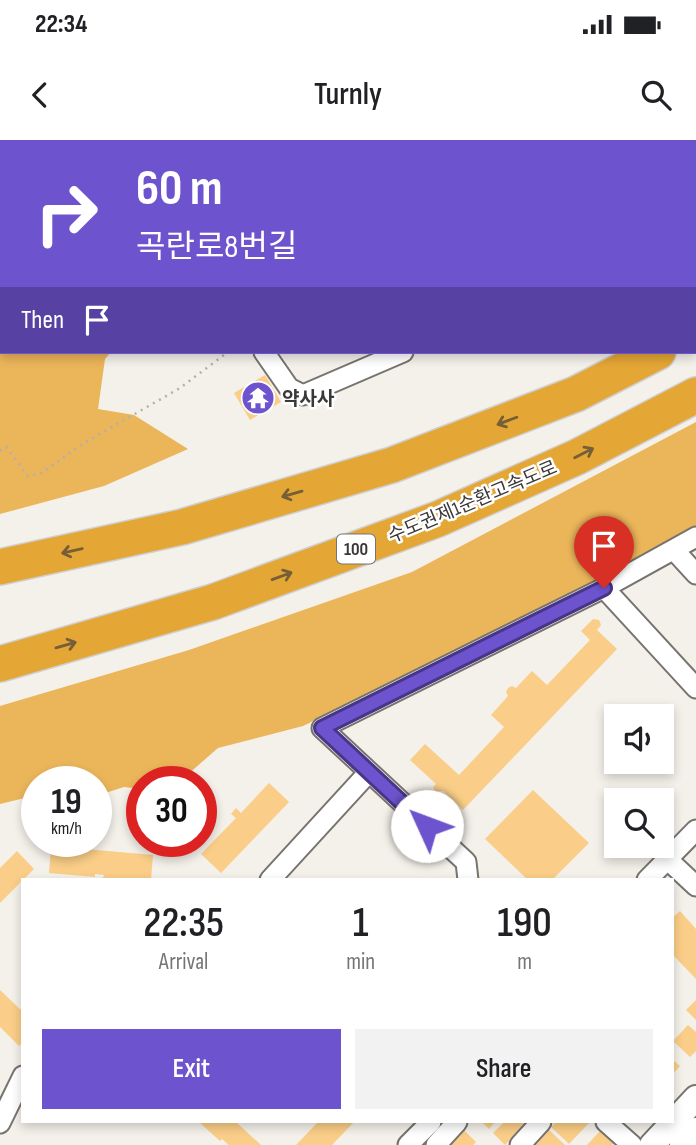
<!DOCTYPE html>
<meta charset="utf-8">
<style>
body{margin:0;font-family:"Sofia Sans Condensed","Noto Sans KR",sans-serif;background:#f2f2f2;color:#202124;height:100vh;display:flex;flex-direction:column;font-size:26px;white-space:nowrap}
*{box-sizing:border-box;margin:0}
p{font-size:23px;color:#757577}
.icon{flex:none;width:38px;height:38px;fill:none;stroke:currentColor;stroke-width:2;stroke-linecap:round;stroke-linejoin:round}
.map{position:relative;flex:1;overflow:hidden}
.panel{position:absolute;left:21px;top:738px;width:653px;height:245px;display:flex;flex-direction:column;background:#fff;border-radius:0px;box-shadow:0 4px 10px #0003}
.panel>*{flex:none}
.banner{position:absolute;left:0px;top:0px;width:696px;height:214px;box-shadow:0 4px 10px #0003;background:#6d53cd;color:#fff;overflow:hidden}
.controls{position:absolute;left:604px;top:564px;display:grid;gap:14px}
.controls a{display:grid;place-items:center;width:70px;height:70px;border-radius:0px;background:#fff;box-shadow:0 4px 10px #0003;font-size:35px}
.speed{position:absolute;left:21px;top:626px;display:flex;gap:14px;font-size:35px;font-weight:700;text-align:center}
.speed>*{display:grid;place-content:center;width:91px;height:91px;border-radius:50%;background:#fff;box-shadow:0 4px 10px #0003;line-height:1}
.speed small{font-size:18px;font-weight:400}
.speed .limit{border:10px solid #d22;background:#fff;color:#111}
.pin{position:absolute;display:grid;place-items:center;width:60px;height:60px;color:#fff;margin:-72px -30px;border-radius:50% 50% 50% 0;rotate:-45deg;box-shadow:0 0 7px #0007}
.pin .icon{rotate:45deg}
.me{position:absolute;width:77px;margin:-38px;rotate:313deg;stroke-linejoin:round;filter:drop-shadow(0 0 5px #0008)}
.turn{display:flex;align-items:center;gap:24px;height:147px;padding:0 21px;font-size:32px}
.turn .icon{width:91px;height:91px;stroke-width:2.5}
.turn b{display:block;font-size:49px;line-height:60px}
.then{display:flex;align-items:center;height:66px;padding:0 21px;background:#0003;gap:14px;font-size:26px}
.eta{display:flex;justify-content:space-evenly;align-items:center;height:119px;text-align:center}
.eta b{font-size:42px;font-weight:600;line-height:49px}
.primary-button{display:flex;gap:14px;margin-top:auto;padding:14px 21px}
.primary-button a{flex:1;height:80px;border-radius:0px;background:#6d53cd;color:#fff;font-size:28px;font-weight:600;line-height:80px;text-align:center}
.primary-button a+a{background:#f2f2f2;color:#202124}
.status{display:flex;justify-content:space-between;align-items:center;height:49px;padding:0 35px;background:#fff;direction:ltr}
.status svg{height:19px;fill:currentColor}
header{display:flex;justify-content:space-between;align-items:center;height:91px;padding:0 21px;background:#fff;font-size:32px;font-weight:600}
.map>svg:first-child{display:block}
.forest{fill:#ebb55a}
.building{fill:#face88}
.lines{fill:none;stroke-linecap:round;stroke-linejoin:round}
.service-casing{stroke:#77746f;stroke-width:13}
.minor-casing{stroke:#77746f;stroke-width:23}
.tertiary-casing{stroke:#77746f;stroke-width:28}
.motorway-casing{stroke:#d0cfcf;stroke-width:38}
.path{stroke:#b3b0ab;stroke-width:2.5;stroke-dasharray:2 5;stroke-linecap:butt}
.service{stroke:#fff;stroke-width:10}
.minor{stroke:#fff;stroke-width:19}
.tertiary{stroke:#fff;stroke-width:24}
.motorway{stroke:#e4a635;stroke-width:35}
.oneway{stroke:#765f36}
.route-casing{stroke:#473685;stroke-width:18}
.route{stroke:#6d53cd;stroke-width:12}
.labels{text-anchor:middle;stroke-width:5;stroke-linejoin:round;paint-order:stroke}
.shield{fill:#fff;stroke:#767473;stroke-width:2}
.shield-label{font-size:18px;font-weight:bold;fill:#3b3937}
.poi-label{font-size:19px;font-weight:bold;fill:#3b3937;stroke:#fff;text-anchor:start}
.street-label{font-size:19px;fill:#3b3937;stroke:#fff}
</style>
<div class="status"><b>22:34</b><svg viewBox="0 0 49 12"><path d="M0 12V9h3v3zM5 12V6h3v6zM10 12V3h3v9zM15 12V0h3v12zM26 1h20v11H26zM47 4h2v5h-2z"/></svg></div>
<header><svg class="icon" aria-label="back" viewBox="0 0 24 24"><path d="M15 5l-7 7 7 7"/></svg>Turnly<svg class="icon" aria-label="search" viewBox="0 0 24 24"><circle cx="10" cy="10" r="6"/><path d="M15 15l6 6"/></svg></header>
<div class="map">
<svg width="696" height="1005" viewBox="0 0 696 1005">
<rect width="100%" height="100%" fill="#f4f0ea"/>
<path class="forest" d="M0 131 2 212H111L105 219 98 269 134 275 188 309 104 346 0 374Z
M696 282V387L592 446 303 586 218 608 179 642H142V649L124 647 96 656V642H37V655L0 664V566L189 510 412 432Z"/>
<path class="building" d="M265 235 281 262 250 280 234 253Z
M593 479 599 480 601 485 597 490 617 509 463 670 443 651 435 652 433 647 436 644 410 620 425 604 459 635 504 587 491 575 508 556 506 552 508 548 512 546 516 548 532 531 547 545 590 500 581 491Z
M269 643 289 662 221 733 201 714 236 678 231 674 236 668 241 673Z
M533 650 589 703 552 740H528L485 699Z
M51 706 153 715 151 740 103 738 104 735 95 734V737L49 733Z
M17 711 34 729 0 763V728Z
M680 771 696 789V839L672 814V778Z
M0 850 23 872V902L19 906 0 887Z
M696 860V880L686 870Z
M688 885 696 892V911L690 917 673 901Z
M672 919 680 926 672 935Z
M199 982H236L261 1005H229L222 999 220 1001Z
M318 982H354L332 1005H296Z
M482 982H495L489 989Z
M504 982H527L505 1005 493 993Z
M556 982H590L569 1004 551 987Z
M548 989 565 1005H532Z
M464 990 476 1002 473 1005H450Z
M601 990 614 1003 612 1005H587Z"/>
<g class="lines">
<defs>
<path id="service" d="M267 0 269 2"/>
<path id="minor" d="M318 0 319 2
M406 0 408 2
M572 2 575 0
M695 112 696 114
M695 128 696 129
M264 212 289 248 303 255 403 212
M674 410 696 434
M604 448 696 548
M667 719 696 746
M270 740 369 632
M468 740 466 722 322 588 604 448 696 397
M647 740 696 690
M606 982 632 1005
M0 983 23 936
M408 1005 431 982
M436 1005 457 982
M520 1005 541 982"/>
<path id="tertiary" d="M652 1005 696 958
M682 1005 696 990"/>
<path id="motorway" d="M695 193 696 192
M0 427 182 387 392 325 576 254 658 212
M0 524 213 462 438 379 577 317 696 255"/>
</defs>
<use href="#service" class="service-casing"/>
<use href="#minor" class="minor-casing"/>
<use href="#tertiary" class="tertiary-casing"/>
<use href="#motorway" class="motorway-casing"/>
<path class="path" d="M0 311 6 307 28 336 42 333 79 306 180 248 228 212"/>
<use href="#service" class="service"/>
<use href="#minor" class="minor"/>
<use href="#tertiary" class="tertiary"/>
<use href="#motorway" class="motorway"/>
</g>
<defs><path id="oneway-shaft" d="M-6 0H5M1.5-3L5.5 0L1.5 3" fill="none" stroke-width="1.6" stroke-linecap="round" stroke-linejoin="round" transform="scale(1.75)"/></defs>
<g class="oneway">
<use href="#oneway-shaft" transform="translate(507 281) rotate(159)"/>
<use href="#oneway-shaft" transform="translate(584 313) rotate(-27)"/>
<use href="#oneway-shaft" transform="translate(292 354) rotate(164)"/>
<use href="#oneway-shaft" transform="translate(72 411) rotate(167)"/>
<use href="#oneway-shaft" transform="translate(282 436) rotate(-20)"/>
<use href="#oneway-shaft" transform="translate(66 505) rotate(-16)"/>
</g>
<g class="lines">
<defs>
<path id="route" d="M427 686 322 588 604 448"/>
</defs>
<use href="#route" class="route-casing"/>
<use href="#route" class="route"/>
</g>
<defs>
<symbol id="temple-disc" viewBox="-11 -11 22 22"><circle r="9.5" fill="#6d53cd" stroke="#fff"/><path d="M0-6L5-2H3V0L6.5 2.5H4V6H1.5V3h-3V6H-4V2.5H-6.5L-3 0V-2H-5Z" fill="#fff"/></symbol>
</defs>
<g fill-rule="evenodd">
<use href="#temple-disc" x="239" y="239" width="38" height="38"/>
</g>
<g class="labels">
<rect class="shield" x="337" y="394.5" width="38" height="29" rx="5"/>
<g class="shield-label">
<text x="356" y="415">100</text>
</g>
<g class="poi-label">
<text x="282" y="265">약사사</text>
</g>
<g class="street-label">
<text transform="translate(472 361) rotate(-23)" y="7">수도권제1순환고속도로</text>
</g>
</g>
</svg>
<div class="controls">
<a><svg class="icon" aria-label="sound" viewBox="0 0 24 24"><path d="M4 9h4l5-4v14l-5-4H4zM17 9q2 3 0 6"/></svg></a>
<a><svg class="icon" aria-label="search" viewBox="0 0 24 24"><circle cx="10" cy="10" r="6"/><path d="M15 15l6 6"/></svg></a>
</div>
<div class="speed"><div>19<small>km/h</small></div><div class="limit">30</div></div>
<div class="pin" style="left:604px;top:448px;background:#d93025"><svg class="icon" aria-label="arrive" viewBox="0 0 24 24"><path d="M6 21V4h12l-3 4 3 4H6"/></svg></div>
<svg class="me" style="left:427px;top:686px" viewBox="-20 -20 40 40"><circle r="19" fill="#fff"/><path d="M0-13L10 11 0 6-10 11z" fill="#6d53cd"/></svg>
<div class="banner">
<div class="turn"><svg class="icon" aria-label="right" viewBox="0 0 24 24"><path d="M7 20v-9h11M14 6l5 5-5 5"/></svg><div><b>60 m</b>곡란로8번길</div></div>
<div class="then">Then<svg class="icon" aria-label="arrive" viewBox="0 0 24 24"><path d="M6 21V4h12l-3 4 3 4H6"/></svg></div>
</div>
<section class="panel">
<div class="eta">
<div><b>22:35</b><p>Arrival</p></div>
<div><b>1</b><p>min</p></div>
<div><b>190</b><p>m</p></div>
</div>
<div class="primary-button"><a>Exit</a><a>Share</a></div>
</section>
</div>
